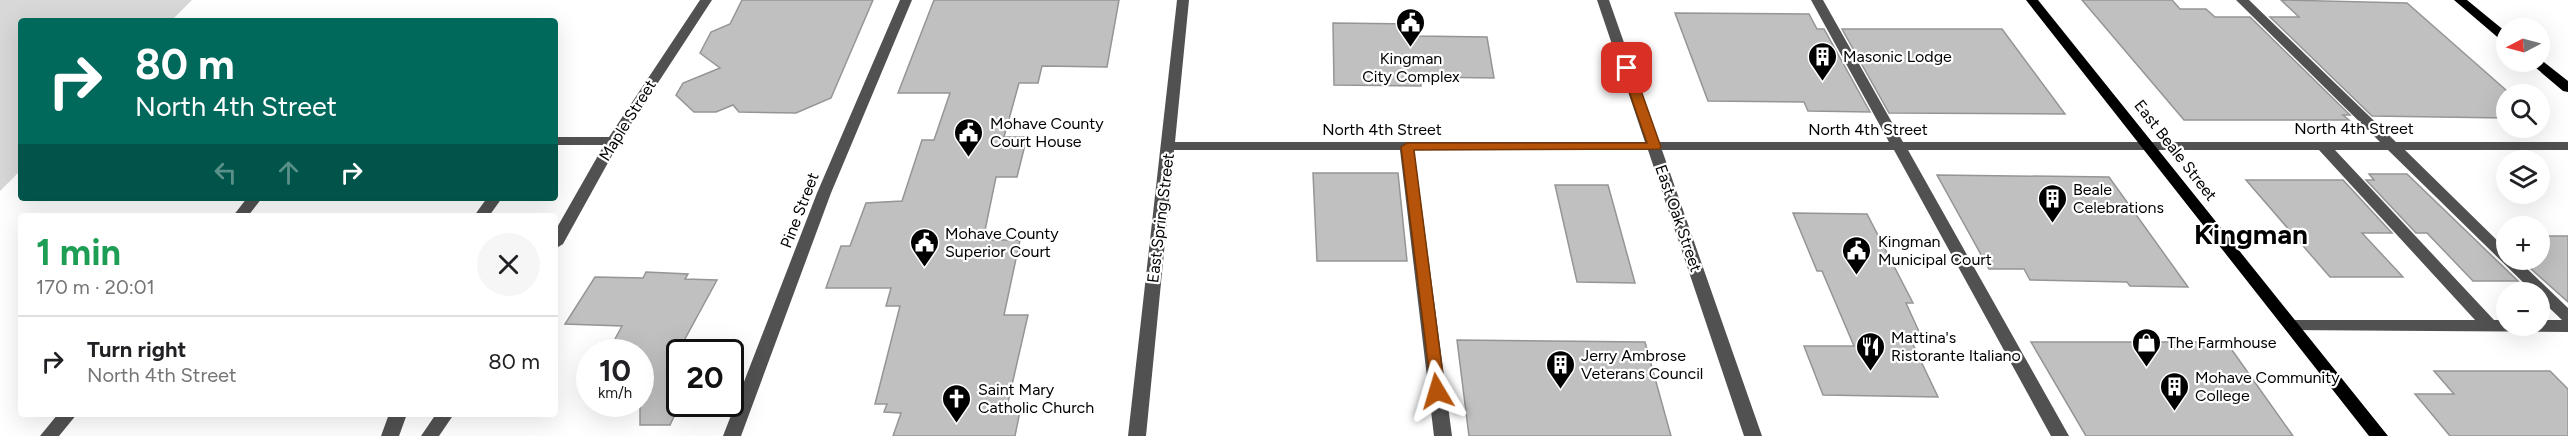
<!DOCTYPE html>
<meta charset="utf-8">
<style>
body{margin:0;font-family:Figtree,sans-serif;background:#f6f6f6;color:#202124;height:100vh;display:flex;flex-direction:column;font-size:22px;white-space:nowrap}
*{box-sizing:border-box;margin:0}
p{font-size:20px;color:#757577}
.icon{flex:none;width:33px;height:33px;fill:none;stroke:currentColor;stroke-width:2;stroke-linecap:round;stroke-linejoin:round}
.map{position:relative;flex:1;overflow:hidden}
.drawer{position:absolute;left:18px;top:213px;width:540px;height:204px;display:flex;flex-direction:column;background:#fff;border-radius:6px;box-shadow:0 6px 24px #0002}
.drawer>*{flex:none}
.top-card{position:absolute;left:18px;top:18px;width:540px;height:183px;border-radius:6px;box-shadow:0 6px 24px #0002;background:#00695c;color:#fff;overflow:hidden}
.needle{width:39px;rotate:264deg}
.tools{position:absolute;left:2496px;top:18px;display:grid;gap:12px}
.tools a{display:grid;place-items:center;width:54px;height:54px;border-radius:50%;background:#fff;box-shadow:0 6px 24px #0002;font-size:30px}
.speed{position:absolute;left:576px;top:339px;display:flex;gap:12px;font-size:30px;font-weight:700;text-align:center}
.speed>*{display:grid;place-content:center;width:78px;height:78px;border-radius:50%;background:#fff;box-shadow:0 6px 24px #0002;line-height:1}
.speed small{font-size:15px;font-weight:400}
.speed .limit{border:3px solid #111;border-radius:9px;background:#fff;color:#111}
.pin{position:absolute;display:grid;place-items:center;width:51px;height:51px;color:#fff;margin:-26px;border-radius:12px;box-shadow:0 3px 9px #0006}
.me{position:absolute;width:66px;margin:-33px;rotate:353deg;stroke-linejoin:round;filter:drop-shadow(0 0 4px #0008)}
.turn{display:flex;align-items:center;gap:21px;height:126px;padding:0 18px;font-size:27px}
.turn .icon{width:78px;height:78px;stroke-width:2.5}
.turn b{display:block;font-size:42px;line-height:51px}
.lanes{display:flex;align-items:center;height:57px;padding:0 18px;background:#0003;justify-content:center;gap:30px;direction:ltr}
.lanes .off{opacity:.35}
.round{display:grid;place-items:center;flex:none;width:63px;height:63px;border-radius:32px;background:#f6f6f6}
.summary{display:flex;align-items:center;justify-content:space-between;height:102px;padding:0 18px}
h1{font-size:36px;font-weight:700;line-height:45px;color:#1e9e55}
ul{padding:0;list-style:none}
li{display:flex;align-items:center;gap:18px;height:90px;padding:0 18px;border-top:2px solid #e0e0e0}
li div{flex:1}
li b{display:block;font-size:22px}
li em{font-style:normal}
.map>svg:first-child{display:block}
.green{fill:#d8d8d8}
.building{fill:#c0c0c0;stroke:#959595;stroke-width:1.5}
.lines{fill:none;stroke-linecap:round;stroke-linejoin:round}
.minor{fill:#515151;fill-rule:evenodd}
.major{fill:#000;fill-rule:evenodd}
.route{fill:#b45309;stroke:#753606;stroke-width:1.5}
.labels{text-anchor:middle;stroke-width:4.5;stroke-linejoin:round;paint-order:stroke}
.poi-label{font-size:16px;fill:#000;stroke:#fff;text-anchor:start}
.street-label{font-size:16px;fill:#000;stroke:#fff}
.town-label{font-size:28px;font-weight:bold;fill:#000;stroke:#fff}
</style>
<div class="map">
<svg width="2568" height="436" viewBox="0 0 2568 436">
<rect width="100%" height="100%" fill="#fff"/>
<path class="green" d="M0 0H192L171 21H21V170L0 191Z"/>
<path class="building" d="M742 0H873L831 98 796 113 739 112 733 105 716 112H694L676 95 683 83 720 68 700 53 711 32 730 24Z
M934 0H1119L1107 67 1042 66 1038 83H1019L1004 137H1027L1017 177H996L983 240H1020L1004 315H1028L1006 411H1020L1015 436H893L901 413 884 412 887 404H875L900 306H886L891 288H826L841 246H850L866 203 902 201 922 140H934L950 93H898Z
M2082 0H2172L2180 9H2206L2215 17H2250L2350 115H2343L2349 120H2184Z
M2281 0 2407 3 2506 90V118L2372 116 2270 17H2299Z
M1675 13 1809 14 1817 29H1824L1870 112 1808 111 1804 102 1708 101Z
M1333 23 1414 24 1416 36 1487 37 1494 78 1420 77 1421 86 1334 85Z
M1842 29H2002L2065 114 1889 113Z
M1313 173H1398L1407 261H1317Z
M2369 174H2407L2518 281H2473L2427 233H2416L2366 180H2374Z
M1937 175 2109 177 2188 287 2130 286 2127 282 2030 280 2024 269H1989Z
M2246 180H2343L2392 233H2362L2403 277H2330Z
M1555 185H1608L1635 283 1577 282Z
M1793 213 1867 214 1913 303H1906L1921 336H1909L1938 397 1823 395 1804 346H1854L1822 271H1817Z
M2540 236H2568V302L2521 260H2540Z
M646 272 688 274 685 279 717 280 679 350 680 404 670 425H640V352H608L622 326 565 324 595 277 643 278Z
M1457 340 1645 342 1671 436H1469Z
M2031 342H2223L2232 350 2293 436H2086Z
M2434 371H2550L2568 389V436H2450L2415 394H2454Z"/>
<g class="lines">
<path class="minor" d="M700 0H712L620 141 563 244 555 249V231L604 145H555V137H609Z
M900 0H912L831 193 741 436H723L817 193Z
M1177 0H1189L1175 142H1645L1597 0H1609L1659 142H1889L1811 0H1823L1903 142H2380L2236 0H2249L2396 142H2568V150H2405L2506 249V260H2518L2568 308V332L2286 330 2284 326 2286 322 2292 320H2475L2319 150H1908L2069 436H2051L1894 150H1662L1762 436H1744L1648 150H1414L1452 436H1434L1400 150H1174L1146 436H1128ZM2335 150H2388L2533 292H2540V299L2562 320H2540V326H2506V320H2494Z
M247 198H262L248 216H233Z
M487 198H502L489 216H474Z
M58 414H77L59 436H40Z
M389 414H407L399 436H381Z
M436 414H454L439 436H421Z"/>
<path class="major" d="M2026 0H2038L2388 436H2369Z
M2454 0H2467L2506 32V42L2502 41Z
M2540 59 2568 81V92L2563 91 2529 62H2540Z"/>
</g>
<path class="route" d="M1627 64 1633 68 1661 147 1659 149 1414 150 1445 391 1443 395H1432L1401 147 1407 143H1647L1621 68Z"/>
<defs>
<symbol id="civic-pin" viewBox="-11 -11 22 30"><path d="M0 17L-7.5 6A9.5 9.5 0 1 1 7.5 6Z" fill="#000" stroke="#fff"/><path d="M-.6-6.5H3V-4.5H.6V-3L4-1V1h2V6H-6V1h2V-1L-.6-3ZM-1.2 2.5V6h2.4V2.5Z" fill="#fff"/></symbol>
<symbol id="building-pin" viewBox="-11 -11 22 30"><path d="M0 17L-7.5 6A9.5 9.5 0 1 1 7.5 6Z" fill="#000" stroke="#fff"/><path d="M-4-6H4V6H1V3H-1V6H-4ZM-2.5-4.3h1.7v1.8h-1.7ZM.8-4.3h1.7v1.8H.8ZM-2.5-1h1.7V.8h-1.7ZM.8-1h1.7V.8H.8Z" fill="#fff"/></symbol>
<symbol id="shop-pin" viewBox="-11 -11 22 30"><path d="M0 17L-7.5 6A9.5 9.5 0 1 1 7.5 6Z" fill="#000" stroke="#fff"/><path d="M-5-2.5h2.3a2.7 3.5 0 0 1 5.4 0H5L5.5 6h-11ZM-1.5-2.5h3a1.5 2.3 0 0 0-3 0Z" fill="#fff"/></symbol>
<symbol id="restaurant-pin" viewBox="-11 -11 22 30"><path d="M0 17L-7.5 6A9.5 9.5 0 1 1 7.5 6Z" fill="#000" stroke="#fff"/><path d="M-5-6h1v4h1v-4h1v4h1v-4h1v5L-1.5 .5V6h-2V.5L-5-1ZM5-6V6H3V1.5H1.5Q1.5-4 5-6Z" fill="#fff"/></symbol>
<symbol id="church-pin" viewBox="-11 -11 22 30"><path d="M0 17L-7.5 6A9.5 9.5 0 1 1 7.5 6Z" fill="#000" stroke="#fff"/><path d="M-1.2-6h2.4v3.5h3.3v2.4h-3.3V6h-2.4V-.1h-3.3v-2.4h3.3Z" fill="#fff"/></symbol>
</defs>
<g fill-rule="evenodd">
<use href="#civic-pin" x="1394" y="6" width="33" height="45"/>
<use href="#building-pin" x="1806" y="40" width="33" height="45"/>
<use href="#civic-pin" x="952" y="116" width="33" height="45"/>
<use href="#building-pin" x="2036" y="182" width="33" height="45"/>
<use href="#civic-pin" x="908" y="226" width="33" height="45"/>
<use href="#civic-pin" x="1840" y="234" width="33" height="45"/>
<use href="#shop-pin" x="2130" y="326" width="33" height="45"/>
<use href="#restaurant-pin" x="1854" y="330" width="33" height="45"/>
<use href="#building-pin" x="1544" y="348" width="33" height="45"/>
<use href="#building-pin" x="2158" y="370" width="33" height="45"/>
<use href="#church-pin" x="940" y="382" width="33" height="45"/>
</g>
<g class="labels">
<g class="poi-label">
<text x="1843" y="62">Masonic Lodge</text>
<text x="1411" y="64" text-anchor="middle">Kingman<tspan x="1411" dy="18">City Complex</tspan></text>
<text x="990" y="129">Mohave County<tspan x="990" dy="18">Court House</tspan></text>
<text x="2073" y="195">Beale<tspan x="2073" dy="18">Celebrations</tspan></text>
<text x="945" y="239">Mohave County<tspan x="945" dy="18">Superior Court</tspan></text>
<text x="1878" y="247">Kingman<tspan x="1878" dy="18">Municipal Court</tspan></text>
<text x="1891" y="343">Mattina's<tspan x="1891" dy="18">Ristorante Italiano</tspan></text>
<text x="2167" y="348">The Farmhouse</text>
<text x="1581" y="361">Jerry Ambrose<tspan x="1581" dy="18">Veterans Council</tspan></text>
<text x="2195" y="383">Mohave Community<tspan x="2195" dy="18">College</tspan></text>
<text x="978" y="395">Saint Mary<tspan x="978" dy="18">Catholic Church</tspan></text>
</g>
<g class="street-label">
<text transform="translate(627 120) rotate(-58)" y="6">Maple Street</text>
<text x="2354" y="134">North 4th Street</text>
<text x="1382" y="135">North 4th Street</text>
<text x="1868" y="135">North 4th Street</text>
<text transform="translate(2176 150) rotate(52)" y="6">East Beale Street</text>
<text transform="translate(799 210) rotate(-69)" y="6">Pine Street</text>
<text transform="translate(1160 218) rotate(-83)" y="6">East Spring Street</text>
<text transform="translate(1679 218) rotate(71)" y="6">East Oak Street</text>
</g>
<g class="town-label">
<text x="2251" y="244">Kingman</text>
</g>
</g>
</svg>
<div class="tools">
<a><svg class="needle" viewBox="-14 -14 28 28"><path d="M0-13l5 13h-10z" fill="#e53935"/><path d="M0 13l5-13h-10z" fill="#757577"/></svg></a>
<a><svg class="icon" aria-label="search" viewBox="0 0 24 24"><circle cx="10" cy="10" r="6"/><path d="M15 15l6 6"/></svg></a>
<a><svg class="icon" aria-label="layers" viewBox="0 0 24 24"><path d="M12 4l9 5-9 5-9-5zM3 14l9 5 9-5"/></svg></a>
<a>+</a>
<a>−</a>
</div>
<div class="speed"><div>10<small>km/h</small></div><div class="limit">20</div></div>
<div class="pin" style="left:1627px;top:68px;background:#d93025"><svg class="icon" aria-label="arrive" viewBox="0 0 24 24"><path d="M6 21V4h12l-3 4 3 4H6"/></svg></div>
<svg class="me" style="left:1437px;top:391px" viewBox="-20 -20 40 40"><path d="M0-17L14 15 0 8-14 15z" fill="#b45309" stroke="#fff" stroke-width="4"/></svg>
<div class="top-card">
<div class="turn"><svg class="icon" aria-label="right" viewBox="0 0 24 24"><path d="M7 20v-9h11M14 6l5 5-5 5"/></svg><div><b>80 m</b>North 4th Street</div></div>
<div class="lanes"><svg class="icon off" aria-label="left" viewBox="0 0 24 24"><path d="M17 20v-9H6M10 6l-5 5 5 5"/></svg><svg class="icon off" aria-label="ahead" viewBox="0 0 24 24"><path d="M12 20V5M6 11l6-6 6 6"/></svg><svg class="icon" aria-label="right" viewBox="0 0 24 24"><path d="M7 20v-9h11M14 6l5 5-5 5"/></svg></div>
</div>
<section class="drawer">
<div class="summary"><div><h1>1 min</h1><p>170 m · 20:01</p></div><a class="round"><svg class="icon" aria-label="close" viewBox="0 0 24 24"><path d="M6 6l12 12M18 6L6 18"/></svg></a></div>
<ul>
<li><svg class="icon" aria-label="right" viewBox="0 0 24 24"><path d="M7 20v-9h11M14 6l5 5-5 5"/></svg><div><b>Turn right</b><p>North 4th Street</p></div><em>80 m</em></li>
</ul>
</section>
</div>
